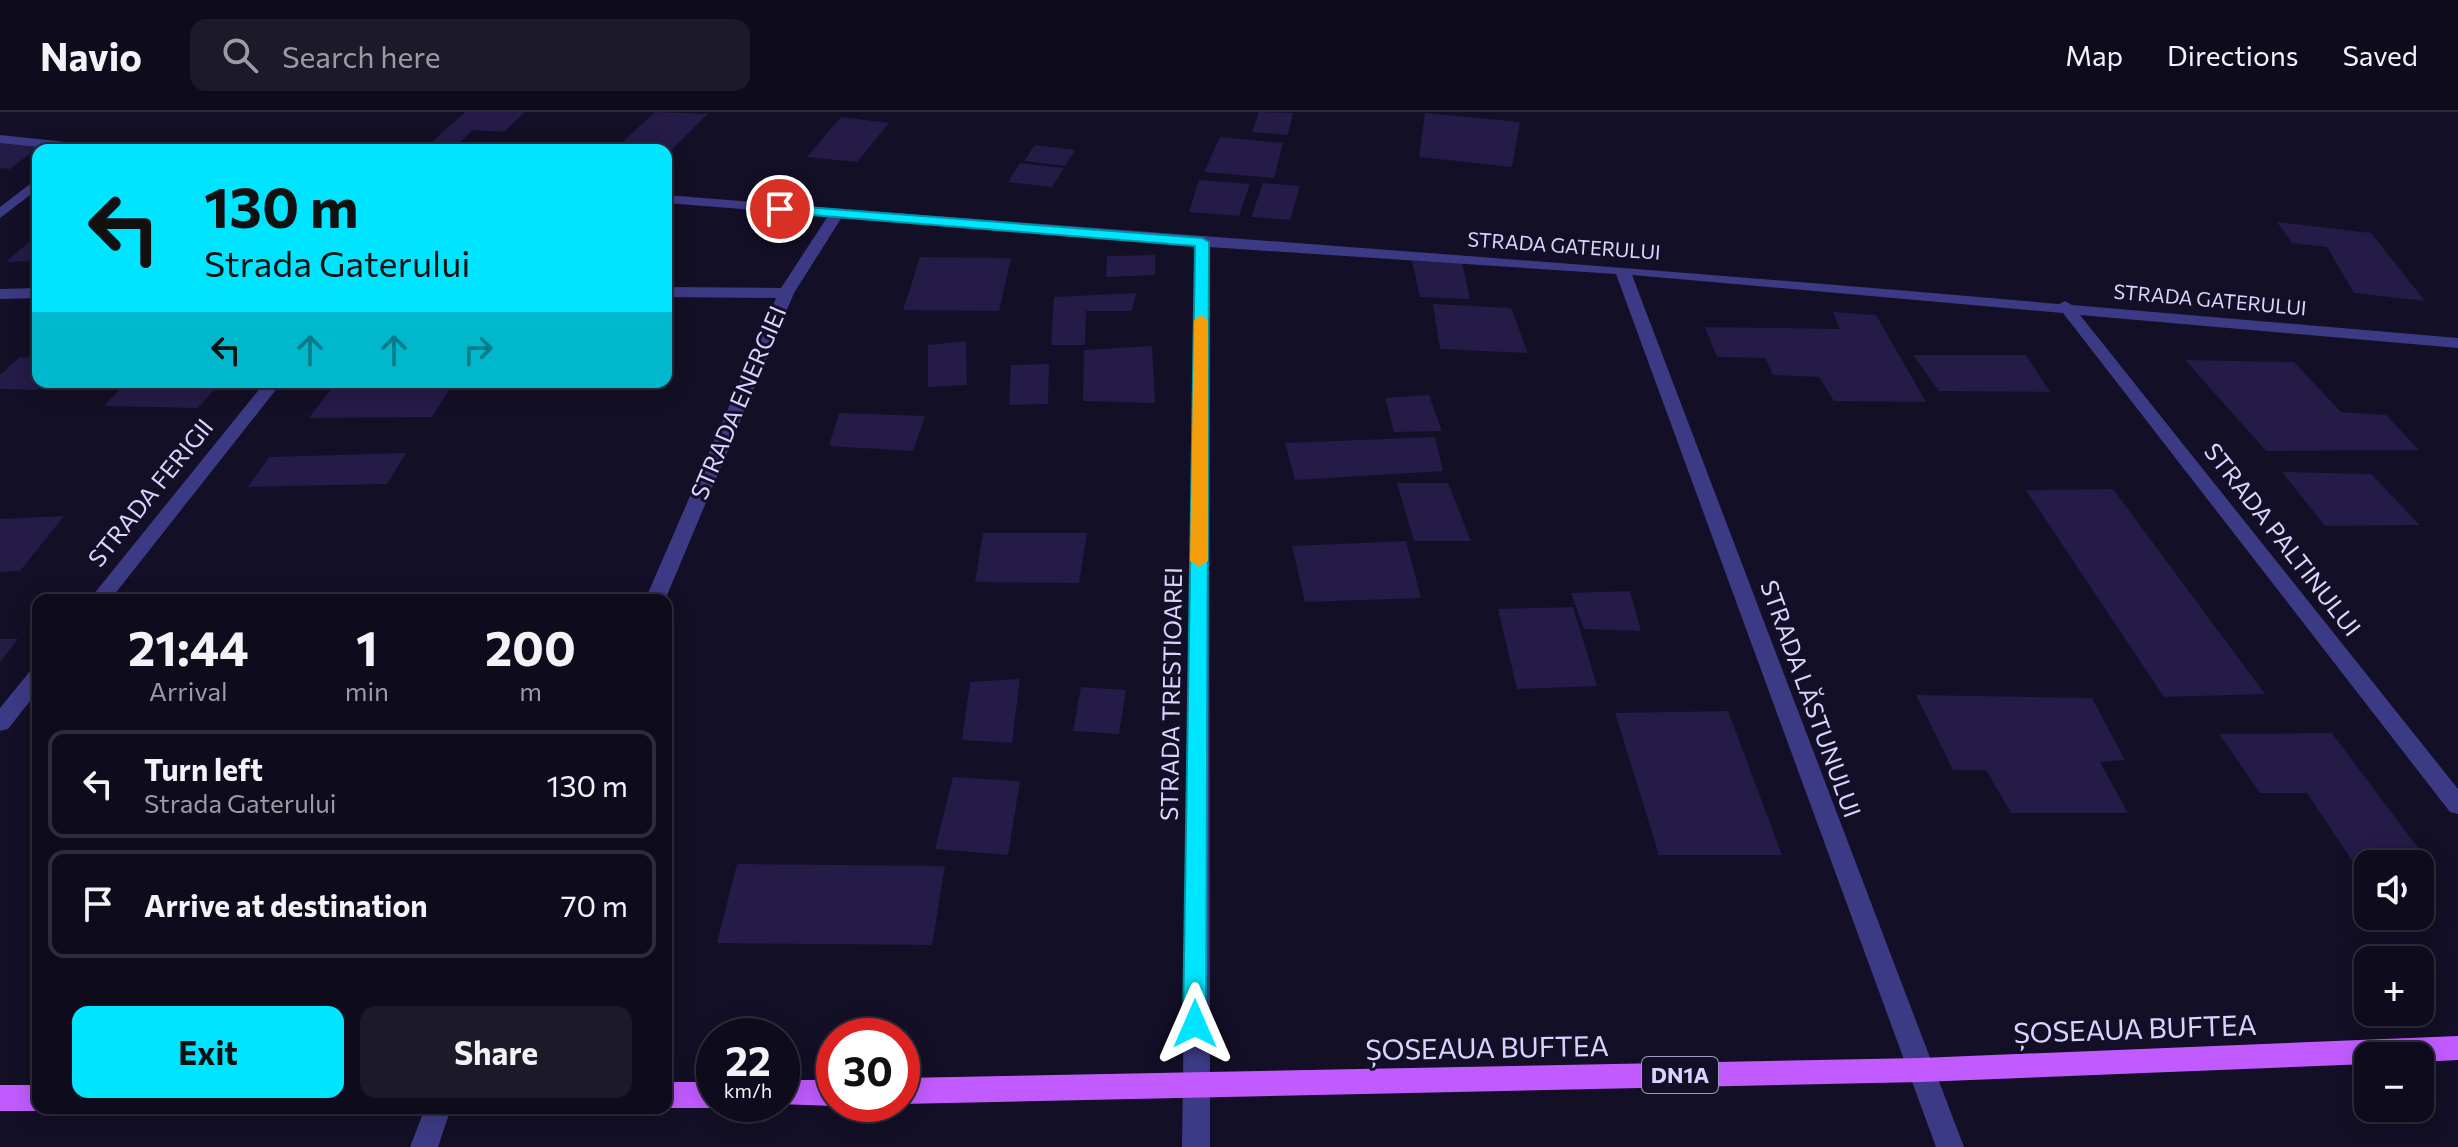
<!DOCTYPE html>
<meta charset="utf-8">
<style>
body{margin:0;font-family:Commissioner,sans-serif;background:#1c1929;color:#f1f3f6;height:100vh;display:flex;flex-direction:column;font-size:30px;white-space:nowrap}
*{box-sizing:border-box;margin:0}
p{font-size:26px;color:#9b9ba3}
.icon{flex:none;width:44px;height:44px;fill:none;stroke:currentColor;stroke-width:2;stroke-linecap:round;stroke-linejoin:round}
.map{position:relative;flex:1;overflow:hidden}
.panel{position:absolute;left:32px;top:482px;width:640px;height:520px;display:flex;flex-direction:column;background:#0e0b1c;border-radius:16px;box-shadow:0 4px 20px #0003,0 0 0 2px #2e2b3b}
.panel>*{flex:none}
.banner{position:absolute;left:32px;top:32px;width:640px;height:244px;border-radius:16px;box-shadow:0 4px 20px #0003,0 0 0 2px #2e2b3b;background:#00e5ff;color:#111;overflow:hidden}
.tools{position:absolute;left:2354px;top:738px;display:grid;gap:16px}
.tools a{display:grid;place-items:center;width:80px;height:80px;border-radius:16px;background:#0e0b1c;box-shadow:0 4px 20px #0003,0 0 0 2px #2e2b3b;font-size:40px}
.speed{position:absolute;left:696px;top:906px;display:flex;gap:16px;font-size:40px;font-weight:700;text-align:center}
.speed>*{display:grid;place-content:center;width:104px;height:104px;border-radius:50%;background:#0e0b1c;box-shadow:0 4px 20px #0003,0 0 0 2px #2e2b3b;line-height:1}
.speed small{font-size:20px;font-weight:400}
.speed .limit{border:12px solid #d22;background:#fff;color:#111}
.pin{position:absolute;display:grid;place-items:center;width:68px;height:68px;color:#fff;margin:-34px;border:4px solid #fff;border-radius:50%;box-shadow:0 2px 8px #0007}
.me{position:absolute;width:88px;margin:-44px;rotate:0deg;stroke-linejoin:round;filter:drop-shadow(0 0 6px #0008)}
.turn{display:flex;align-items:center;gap:28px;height:168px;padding:0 40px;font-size:36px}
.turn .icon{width:104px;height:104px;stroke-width:2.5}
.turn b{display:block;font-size:56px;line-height:68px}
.lanes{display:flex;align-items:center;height:76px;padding:0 40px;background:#0003;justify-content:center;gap:40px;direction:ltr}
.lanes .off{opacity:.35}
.eta{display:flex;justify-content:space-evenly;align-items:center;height:136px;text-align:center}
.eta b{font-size:48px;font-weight:700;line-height:56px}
.primary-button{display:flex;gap:16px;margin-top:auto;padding:16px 40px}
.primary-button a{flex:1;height:92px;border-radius:16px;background:#00e5ff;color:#111;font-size:32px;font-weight:700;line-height:92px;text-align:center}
.primary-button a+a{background:#1c1929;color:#f1f3f6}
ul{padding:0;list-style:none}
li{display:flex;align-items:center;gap:24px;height:108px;margin:0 16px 12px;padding:0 24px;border:4px solid #2e2b3b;border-radius:16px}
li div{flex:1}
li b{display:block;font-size:30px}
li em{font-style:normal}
header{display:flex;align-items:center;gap:48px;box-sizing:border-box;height:112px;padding:0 40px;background:#0e0b1c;border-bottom:2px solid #2e2b3b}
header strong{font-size:38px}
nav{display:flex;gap:44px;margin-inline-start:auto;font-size:28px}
.search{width:560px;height:72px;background:#1c1929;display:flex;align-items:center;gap:20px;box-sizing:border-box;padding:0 28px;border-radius:16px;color:#9b9ba3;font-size:30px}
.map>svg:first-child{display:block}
.building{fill:#241b47}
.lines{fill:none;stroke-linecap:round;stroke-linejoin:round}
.minor{fill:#3d3a85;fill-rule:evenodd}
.major{fill:#c25bff;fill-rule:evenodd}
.route{fill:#00e5ff;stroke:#0095a6;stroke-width:2}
.slow{fill:#f59e0b}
.labels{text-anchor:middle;stroke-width:6;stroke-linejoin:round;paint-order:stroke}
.far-street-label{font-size:20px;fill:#d9d4ff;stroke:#130f26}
.shield{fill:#130f26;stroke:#9e99be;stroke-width:2}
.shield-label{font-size:22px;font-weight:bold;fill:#d9d4ff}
.street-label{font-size:24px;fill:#d9d4ff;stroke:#130f26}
.near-street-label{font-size:28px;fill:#d9d4ff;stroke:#130f26}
</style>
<header>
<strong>Navio</strong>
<div class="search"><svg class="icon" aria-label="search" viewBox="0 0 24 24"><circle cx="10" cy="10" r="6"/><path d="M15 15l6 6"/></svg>Search here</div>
<nav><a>Map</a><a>Directions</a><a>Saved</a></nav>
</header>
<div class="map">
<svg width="2458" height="1035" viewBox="0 0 2458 1035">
<rect width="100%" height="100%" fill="#130f26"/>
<path class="building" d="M465 0H525L504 20 473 18 451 38H423Z
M655 0 708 2 666 43V38H614Z
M1259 0 1293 1 1288 23 1252 20Z
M1425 1 1520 10 1512 55 1419 45Z
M841 5 889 11 857 50 807 45Z
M1220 25 1283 31 1274 66 1204 60Z
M0 31 40 34 10 57 0 56Z
M1035 33 1075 38 1065 54 1024 49Z
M1020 51 1064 56 1052 75 1008 70Z
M1199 68 1250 72 1239 104 1189 100Z
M1263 71 1300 74 1290 108 1251 105Z
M2277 110 2371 121 2425 189 2354 181 2327 135 2292 131Z
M38 122V149L6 150Z
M1155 143V163L1106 165 1107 144Z
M920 145 1011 146 999 199 903 198Z
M1412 149 1462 151 1470 187 1420 185Z
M1136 181 1132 199H1086L1085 233H1051L1054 185Z
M1433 192 1511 196 1528 241 1440 237Z
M1833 200 1876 203 1926 290 1834 289 1819 265 1773 263 1765 246 1717 245 1705 215 1840 217Z
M966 229 967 273 928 275V233Z
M1152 234 1155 291 1083 289 1084 238Z
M1913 243H2026L2050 280 1939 279Z
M20 245 38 246V270H46L37 278 0 277V263Z
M2185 248 2294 250 2341 300 2386 303 2419 338 2266 339Z
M1049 252 1048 292 1009 293 1011 253Z
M127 270H221L198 296 104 294Z
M336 270H454L432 305 309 306Z
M1429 283 1442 319 1394 320 1385 286Z
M839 301 925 304 913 339 829 334Z
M1435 325 1443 359 1295 368 1285 331Z
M406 341 387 372 248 375 269 345Z
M2282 360 2371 362 2420 413 2325 414Z
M1397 371H1448L1471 429H1414Z
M2113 377 2265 582 2164 585 2026 378Z
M64 404 20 459 0 460V407Z
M983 421H1087L1079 471 975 470Z
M1406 429 1421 486 1305 490 1292 434Z
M1630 479 1641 519 1584 517 1571 481Z
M1573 495 1597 574 1517 577 1498 497Z
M0 527H18L0 550Z
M1020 567 1012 631 962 628 970 570Z
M1081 575 1126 578 1119 622 1073 619Z
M1916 583 2092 586 2125 648 2100 650 2128 701H2011L1986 658H1953Z
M1728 599 1782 743H1659L1615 601Z
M2332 621 2430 752 2353 750 2307 681H2260L2219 622Z
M953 665 1020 669 1008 743 935 737Z
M737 752 945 754 932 833 717 831Z"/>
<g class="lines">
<path class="minor" d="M0 23 104 34 111 38H66L0 31Z
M38 66V77L0 106V95Z
M666 83C1130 120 1595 151 2059 192L2065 189 2072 193 2458 226V236L2080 203 2458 677V702L2450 700 2063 201 1632 163 1964 1035H1936L1616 162 1209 135 1210 1035H1182L1195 134 842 105 794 181 665 488H645L776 186 666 185V175L781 176 828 104 666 91Z
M38 176V186L0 187V177Z
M265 270H282L110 488H89Z
M38 556V579L8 617 0 619V596L31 558Z
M425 996H451L438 1035H410Z"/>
<path class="major" d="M2458 924V948L2420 950V944H2368V952L1921 970 902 992V966L1921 946Z
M782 968H834V992H838L834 994 778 992H782Z
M666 970H714V992H723L714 996H666Z
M0 973H38V996H45L38 999H0Z"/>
</g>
<path class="route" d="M780 93 1202 126 1209 130 1206 912 1203 920 1195 923 1187 920 1183 912 1195 134 775 100 774 97Z"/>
<path class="slow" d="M1201 203 1208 208V449L1199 455 1190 449 1194 208Z"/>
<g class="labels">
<g class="far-street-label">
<text transform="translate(1564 134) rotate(4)" y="7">STRADA GATERULUI</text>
<text transform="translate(2210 188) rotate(5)" y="7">STRADA GATERULUI</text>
</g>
<rect class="shield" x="1642" y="945" width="76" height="36" rx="6"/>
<g class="shield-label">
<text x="1680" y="971">DN1A</text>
</g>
<g class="street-label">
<text transform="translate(739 291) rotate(-67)" y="8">STRADA ENERGIEI</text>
<text transform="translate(151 381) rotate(-51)" y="8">STRADA FERIGII</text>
<text transform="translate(2282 428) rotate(52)" y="8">STRADA PALTINULUI</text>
<text transform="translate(1172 582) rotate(-89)" y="8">STRADA TRESTIOAREI</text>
<text transform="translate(1810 587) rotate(70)" y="8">STRADA LĂSTUNULUI</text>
</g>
<g class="near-street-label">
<text transform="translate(2135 917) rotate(-2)" y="10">ȘOSEAUA BUFTEA</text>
<text transform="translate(1487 936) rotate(-1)" y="10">ȘOSEAUA BUFTEA</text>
</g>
</g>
</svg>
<div class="tools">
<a><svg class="icon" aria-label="sound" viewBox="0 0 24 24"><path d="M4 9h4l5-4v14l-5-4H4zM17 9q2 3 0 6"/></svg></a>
<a>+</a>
<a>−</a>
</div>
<div class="speed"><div>22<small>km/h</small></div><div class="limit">30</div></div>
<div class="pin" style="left:780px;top:97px;background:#d93025"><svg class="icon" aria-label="arrive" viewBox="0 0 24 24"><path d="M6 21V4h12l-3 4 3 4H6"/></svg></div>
<svg class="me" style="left:1195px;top:912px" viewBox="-20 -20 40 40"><path d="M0-17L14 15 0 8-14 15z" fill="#00e5ff" stroke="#fff" stroke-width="4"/></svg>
<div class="banner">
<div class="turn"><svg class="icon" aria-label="left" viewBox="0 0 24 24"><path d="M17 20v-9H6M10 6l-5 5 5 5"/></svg><div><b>130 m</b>Strada Gaterului</div></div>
<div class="lanes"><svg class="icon" aria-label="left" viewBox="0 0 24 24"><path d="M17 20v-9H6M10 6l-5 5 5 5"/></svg><svg class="icon off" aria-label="ahead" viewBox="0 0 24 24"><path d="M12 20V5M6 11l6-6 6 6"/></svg><svg class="icon off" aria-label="ahead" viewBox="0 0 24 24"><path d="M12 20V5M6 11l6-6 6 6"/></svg><svg class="icon off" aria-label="right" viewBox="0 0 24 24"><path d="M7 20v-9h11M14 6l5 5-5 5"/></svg></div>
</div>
<section class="panel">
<div class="eta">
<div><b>21:44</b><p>Arrival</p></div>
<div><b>1</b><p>min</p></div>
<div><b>200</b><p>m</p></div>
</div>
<ul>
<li><svg class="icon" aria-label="left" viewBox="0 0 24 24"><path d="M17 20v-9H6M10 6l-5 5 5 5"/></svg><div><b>Turn left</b><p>Strada Gaterului</p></div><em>130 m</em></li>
<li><svg class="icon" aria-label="arrive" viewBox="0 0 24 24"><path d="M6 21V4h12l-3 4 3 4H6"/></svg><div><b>Arrive at destination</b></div><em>70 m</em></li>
</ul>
<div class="primary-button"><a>Exit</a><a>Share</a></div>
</section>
</div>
